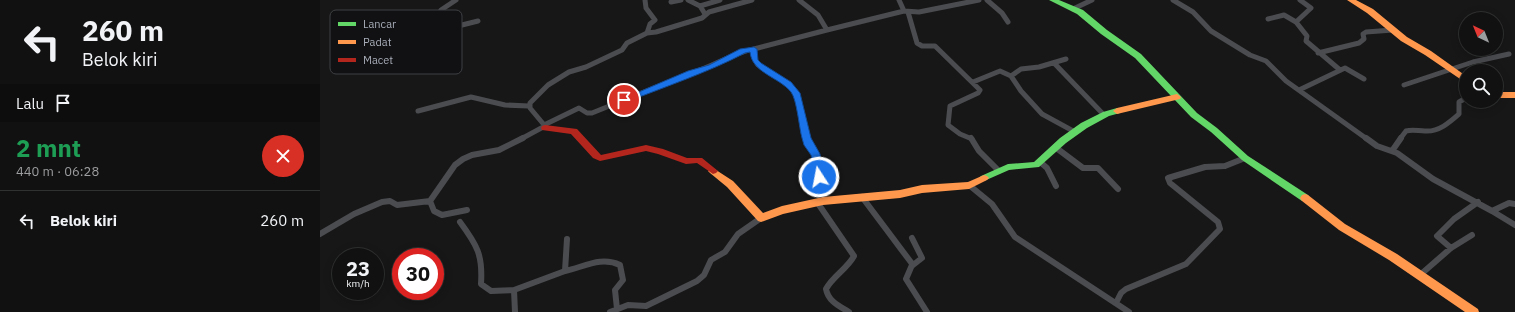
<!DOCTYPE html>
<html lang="id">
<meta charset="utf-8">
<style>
body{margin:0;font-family:"IBM Plex Sans",sans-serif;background:#1e1f1f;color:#f1f3f6;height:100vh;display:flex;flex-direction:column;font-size:15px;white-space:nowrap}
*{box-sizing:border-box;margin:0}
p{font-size:13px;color:#9c9d9f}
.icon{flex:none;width:22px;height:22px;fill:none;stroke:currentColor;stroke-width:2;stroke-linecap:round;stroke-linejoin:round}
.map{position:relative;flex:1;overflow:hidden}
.sheet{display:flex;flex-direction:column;background:#111;width:320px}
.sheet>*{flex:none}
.hud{background:#111;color:#f1f3f6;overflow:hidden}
.needle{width:26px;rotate:317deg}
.tools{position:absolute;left:1139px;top:12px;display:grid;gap:8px}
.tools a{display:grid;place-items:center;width:44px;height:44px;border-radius:50%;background:#111;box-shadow:0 2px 10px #0003,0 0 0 1px #303131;font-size:20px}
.speed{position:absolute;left:12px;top:248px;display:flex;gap:8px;font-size:20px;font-weight:700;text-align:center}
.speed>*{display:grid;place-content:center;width:52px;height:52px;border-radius:50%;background:#111;box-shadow:0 2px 10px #0003,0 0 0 1px #303131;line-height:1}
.speed small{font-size:10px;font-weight:400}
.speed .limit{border:6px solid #d22;background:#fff;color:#111}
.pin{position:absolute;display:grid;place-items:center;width:34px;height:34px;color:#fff;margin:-17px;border:2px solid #fff;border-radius:50%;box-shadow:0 1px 4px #0007}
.me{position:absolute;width:44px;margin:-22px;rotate:349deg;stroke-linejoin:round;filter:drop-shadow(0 0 3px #0008)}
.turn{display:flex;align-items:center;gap:14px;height:84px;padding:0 16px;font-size:18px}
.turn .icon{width:52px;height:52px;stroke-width:2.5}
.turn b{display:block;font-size:28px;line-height:34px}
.then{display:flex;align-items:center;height:38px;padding:0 16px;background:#0003;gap:8px;font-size:15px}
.round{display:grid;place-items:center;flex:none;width:42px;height:42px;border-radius:21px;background:#1e1f1f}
.overview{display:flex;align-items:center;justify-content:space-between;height:68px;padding:0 16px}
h1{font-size:24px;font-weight:700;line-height:30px;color:#1e9e55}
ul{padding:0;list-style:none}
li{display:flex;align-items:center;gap:12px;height:60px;padding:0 16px;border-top:1px solid #303131}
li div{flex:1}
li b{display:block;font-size:15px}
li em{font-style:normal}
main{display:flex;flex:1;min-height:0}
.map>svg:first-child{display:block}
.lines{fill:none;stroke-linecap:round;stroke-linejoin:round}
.street-far1{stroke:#4b4c50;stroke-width:5}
.street{stroke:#4b4c50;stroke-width:6}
.fast{fill:#63d668;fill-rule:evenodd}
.slow{fill:#ff974d;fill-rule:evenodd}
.jam{fill:#b3261e;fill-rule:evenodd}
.route{fill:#1a73e8;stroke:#114b97}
.key{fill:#111113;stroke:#3e4045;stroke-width:1}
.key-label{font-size:11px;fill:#a8adb8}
</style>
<main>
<section class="sheet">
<div class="hud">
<div class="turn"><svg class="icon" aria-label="left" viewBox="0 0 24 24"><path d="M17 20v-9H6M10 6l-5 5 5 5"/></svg><div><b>260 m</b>Belok kiri</div></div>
<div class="then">Lalu<svg class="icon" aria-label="arrive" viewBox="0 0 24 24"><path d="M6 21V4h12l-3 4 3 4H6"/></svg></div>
</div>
<div class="overview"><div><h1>2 mnt</h1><p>440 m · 06:28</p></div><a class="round" style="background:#d93025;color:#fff"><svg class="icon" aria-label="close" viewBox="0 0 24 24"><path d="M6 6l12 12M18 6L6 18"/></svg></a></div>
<ul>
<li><svg class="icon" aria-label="left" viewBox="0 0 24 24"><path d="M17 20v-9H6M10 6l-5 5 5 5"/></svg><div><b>Belok kiri</b></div><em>260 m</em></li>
</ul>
</section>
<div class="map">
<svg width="1195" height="312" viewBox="0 0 1195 312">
<rect width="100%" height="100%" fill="#171717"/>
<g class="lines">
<path class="street-far1" d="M368 0 380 6 385 14
M479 0 498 15 507 30 434 49 435 60 438 65 468 84 476 93 487 139
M579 0 584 11
M667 0 682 13 688 22
M853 0 873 12 891 31 930 55 946 61 966 81 1047 139
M980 0 991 8 976 22 987 36 986 41 1020 70
M351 2 361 0
M380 6 400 0
M753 9 772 0
M588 12 597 43 602 46H615L660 90 658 93 630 106 628 125 640 134 652 139
M948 19 964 15 976 22
M113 25 122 24 134 27 158 21
M507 30 584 11 599 12 659 0
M327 33 336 32 382 18 389 12 432 0
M108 38 121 10 136 0
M998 53 1039 43 1044 39 1043 34 1046 32 1073 30
M746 59 719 67 701 69 691 76 701 91 722 114 755 132
M734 63 784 115
M653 82 680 71 691 76
M1084 85 1153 62 1189 54
M979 90 1025 68 1044 79
M98 111 151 97 185 105 209 106
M224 125 259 108 267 113H272L371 73C393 67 412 53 434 49
M201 139 225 126 210 108V103L228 85 249 72 266 67 302 50 307 43 327 33 330 24 335 20 326 8 325 0
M1080 139 1086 131C1093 129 1098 131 1105 131 1119 132 1130 122 1139 114V102L1146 98"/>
<path class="street" d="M486 138 488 145 495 154 505 200
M651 138 659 151 679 171
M1046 138 1057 146 1077 153 1113 179 1172 211 1189 203 1195 204
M735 147 763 168H778L798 189
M1072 151 1081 138
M720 162 727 168 736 186
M649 185 672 204 695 237 809 312
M542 197 593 265 602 258 592 238
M110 201 114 211 122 215 147 210
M497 202 534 256C527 269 513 276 506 289 508 301 519 306 529 312
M1172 211 1195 225
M140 222C157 245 163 255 161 284L171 291 194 290
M0 234 34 214 62 202 70 201 77 205 110 201 135 165 143 159 152 155 179 150 203 138
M1131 248 1117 236 1134 219 1158 202
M592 265 586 279 607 312
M245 271C264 267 281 256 300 265L303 280 295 290 297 309
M1100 275 1131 248 1152 235
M796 303 801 293 806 289 866 264 900 229 898 222 850 183 848 178 885 167 905 166 925 158
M195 312 194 290 245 271 247 239
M290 312 308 305 326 306 377 281 384 275 391 260 405 252 418 234 441 218"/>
<path class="fast" d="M729 0H739L763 10 787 30 821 54 877 113 897 128 928 156 988 195 990 198 988 201H982L922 160 891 132 871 117 815 58 781 34 757 14Z
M797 108 801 111 800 113 789 116 767 128 746 143 719 167 689 170 664 181 661 180 659 178 661 176 688 164 714 162 740 138 761 123 783 112Z"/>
<path class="slow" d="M1027 0H1036L1053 9 1087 37 1111 51 1146 76V83L1105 55 1081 41 1047 13Z
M1176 92H1195V98H1176Z
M857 94 861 97 860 99 797 114 793 111 797 108Z
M393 168 413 181 443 213 462 206 503 197 580 190 602 185 648 182 664 175 667 176 669 178 667 180 649 189 602 193 580 198 503 205 463 214 441 222 438 221 407 187 390 173 388 171 390 169Z
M985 194 988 195 1025 224 1077 254 1158 309 1159 312H1145L1069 260 1019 230 982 201 980 198 982 195Z"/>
<path class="jam" d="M225 125 257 129 281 155 326 145 343 149 367 158H382L398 171 396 173 393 174 377 163 366 164 338 154 326 151 280 161 273 158 251 134 222 130 221 128 222 126Z"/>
</g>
<path class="route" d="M434 47 437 49 438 60 441 63 471 82 480 93 491 138 500 154 504 177 503 179 499 181 495 177 491 155 484 145 482 138C479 127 477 100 471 92 459 77 432 73 430 52L425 53C387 73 346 86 307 102H301L300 100 368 71 389 65 420 49Z"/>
<rect x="10" y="10" width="132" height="64" rx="6" class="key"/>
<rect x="18" y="22" width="18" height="4" fill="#63d668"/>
<rect x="18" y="40" width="18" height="4" fill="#ff974d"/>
<rect x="18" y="58" width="18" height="4" fill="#b3261e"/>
<g class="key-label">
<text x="43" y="28">Lancar</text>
<text x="43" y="46">Padat</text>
<text x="43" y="64">Macet</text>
</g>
</svg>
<div class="tools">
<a><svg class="needle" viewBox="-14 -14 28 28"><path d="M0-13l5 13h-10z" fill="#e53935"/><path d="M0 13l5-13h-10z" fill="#9c9d9f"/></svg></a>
<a><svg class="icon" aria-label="search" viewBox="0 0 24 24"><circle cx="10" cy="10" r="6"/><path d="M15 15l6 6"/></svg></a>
</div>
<div class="speed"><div>23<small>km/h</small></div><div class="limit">30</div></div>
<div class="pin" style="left:304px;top:100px;background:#d93025"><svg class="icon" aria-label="arrive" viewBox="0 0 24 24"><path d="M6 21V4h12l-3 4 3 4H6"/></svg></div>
<svg class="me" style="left:499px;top:177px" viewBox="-20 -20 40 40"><circle r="17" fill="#1a73e8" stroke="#fff" stroke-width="3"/><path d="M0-11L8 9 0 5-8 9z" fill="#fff"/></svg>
</div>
</main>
